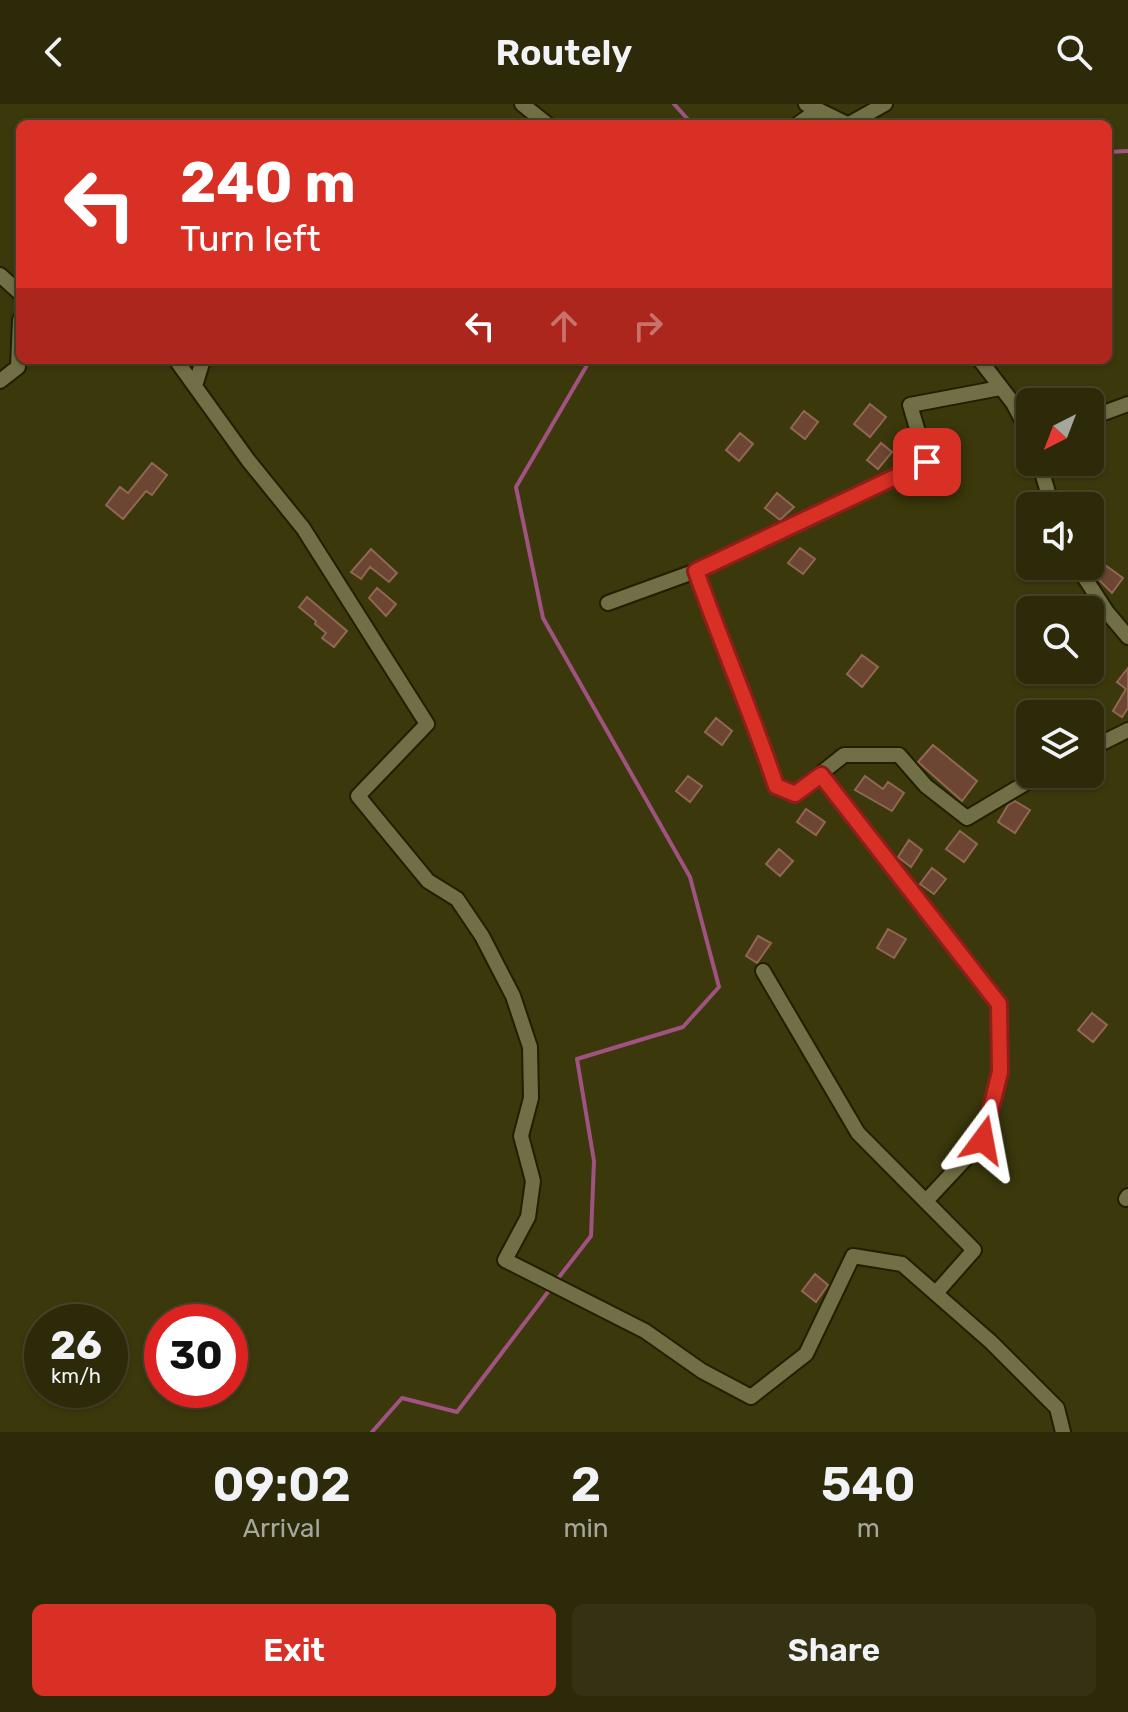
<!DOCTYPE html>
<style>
body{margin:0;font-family:Rubik,sans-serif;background:#343212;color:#f1f3f6;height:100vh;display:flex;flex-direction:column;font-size:30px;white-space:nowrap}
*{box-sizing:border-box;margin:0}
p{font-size:26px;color:#a6a79c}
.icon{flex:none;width:44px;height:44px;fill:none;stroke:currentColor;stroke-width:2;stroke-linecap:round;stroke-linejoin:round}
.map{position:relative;height:1328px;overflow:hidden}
.side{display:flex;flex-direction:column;background:#2c2a09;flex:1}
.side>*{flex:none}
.banner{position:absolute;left:16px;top:16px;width:1096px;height:244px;border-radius:12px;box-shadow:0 2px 6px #0004,0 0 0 2px #48462a;background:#d93025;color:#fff;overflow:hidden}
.needle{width:52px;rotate:222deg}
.fabs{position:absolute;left:1016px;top:284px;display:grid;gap:16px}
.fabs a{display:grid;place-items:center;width:88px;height:88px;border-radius:12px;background:#2c2a09;box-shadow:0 2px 6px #0004,0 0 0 2px #48462a;font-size:40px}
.speed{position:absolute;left:24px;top:1200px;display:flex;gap:16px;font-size:40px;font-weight:700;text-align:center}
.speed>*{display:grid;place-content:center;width:104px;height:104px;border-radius:50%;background:#2c2a09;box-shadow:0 2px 6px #0004,0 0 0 2px #48462a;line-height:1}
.speed small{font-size:20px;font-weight:400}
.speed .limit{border:12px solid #d22;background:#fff;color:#111}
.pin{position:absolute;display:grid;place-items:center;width:68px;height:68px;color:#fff;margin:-34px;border-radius:16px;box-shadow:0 4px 12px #0006}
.me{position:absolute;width:88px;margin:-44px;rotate:13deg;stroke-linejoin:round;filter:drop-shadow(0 0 6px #0008)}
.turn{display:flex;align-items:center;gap:28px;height:168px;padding:0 32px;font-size:36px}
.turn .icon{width:104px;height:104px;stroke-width:2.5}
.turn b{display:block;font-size:56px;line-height:68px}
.lanes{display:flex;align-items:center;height:76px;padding:0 32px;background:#0003;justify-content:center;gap:40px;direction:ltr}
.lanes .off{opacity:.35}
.eta{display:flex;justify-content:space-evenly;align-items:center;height:136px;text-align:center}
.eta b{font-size:48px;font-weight:600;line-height:56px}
.primary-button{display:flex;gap:16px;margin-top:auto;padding:16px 32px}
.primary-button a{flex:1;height:92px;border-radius:12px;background:#d93025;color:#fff;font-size:32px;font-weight:600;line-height:92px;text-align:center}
.primary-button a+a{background:#343212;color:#f1f3f6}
header{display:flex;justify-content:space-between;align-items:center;height:104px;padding:0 32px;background:#2c2a09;font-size:36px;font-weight:600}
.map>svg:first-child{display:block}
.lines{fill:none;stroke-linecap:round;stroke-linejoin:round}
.stream{stroke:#a05380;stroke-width:4}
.building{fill:#6c4533;stroke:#916754;stroke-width:2}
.minor-casing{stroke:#211f00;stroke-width:18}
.minor{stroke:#716f45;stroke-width:14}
.route-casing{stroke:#8d1f18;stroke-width:20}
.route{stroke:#d93025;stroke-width:14}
</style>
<header><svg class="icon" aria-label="back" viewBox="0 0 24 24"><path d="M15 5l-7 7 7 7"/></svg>Routely<svg class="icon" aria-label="search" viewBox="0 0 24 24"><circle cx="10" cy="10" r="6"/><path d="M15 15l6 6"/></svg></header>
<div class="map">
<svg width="1128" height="1328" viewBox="0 0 1128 1328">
<rect width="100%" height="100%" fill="#3b380c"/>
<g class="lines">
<path class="stream" d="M674 0 692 20
M1108 48 1128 47
M556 1177 591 1132 594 1057 577 955 683 923 719 883 690 773 543 514 516 383 590 256
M372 1328 402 1294 457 1308 551 1184"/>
</g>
<path class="building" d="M870 300 886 313 870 333 854 320Z
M804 307 818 318 805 335 791 324Z
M740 329 753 340 739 357 726 346Z
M881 339 892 348 878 365 867 356Z
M946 340 960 351 947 366 936 353Z
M152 359 167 371 152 391 146 387 123 415 106 401 120 383 128 389Z
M777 389 794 403 780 416 765 404Z
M800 444 815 455 803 470 788 459Z
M371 445 397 469 389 478 370 463 361 475 351 468Z
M1105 461 1123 474 1112 489 1096 473Z
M377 484 396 500 386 512 369 494Z
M307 493 347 527 334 543 322 534 326 529 315 520 316 517 299 503Z
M862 551 878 563 862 583 847 570Z
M1128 564V604L1122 613 1113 607 1126 585 1117 578Z
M716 614 732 627 722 641 705 628Z
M933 641 977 677 962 697 918 658Z
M688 672 702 682 690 698 676 687Z
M865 672 883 685 888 678 904 689 892 707 855 686Z
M1015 697 1030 706 1015 729 998 718 1008 701Z
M806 705 825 718 816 731 797 718Z
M960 727 977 740 964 758 946 745Z
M909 736 922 746 911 763 898 753Z
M779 745 793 757 780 772 766 760Z
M932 764 946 775 934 790 920 780Z
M888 825 906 835 894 854 877 844Z
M758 832 771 839 757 859 746 852Z
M1092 909 1107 921 1093 938 1078 926Z
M815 1170 828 1181 816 1198 802 1187Z"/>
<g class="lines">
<defs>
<path id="minor" d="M522 0 547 20
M806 0 847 20
M798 20 818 6
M849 20 885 0
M0 171 20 189
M176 256 248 356 303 424 427 620 358 692 428 777 457 795 482 832 513 892 530 943 531 994 521 1032 533 1077 528 1113 505 1156 645 1227 702 1267 751 1293 806 1250 853 1152 902 1160 991 1238 1057 1304 1063 1328
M980 256 1013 299 1030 331
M0 277 18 263 20 216
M195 282 203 256
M1090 314 1128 300
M1039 358 1052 402
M1077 462 1107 508 1128 533
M696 467 927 358 910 301 1000 284
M608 499 696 467C721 539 752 609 776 682L795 690 844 651H899L926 682 967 714 1041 670
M1090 645 1128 626
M821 671 999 900 1000 968 983 1036 926 1097
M763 867 858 1029 974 1146 936 1189
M1126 1095 1128 1092"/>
</defs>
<use href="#minor" class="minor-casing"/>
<use href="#minor" class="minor"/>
</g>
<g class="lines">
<defs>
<path id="route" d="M927 358 696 467C721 539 752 609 776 682L795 690 821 671 999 900 1000 968 983 1036"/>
</defs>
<use href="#route" class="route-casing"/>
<use href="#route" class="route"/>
</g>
</svg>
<div class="fabs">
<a><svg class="needle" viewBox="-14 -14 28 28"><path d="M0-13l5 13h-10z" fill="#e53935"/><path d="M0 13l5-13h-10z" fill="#a6a79c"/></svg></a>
<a><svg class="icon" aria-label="sound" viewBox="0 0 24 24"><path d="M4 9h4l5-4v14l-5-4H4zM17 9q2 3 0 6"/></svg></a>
<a><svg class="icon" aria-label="search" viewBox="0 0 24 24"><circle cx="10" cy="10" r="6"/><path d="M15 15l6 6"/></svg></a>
<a><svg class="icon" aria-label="layers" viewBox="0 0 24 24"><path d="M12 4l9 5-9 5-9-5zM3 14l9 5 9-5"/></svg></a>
</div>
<div class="speed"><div>26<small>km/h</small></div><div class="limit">30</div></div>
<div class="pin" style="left:927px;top:358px;background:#d93025"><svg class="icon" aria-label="arrive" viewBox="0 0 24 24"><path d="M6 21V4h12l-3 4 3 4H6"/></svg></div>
<svg class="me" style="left:983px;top:1036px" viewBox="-20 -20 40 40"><path d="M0-17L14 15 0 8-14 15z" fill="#d93025" stroke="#fff" stroke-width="4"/></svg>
<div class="banner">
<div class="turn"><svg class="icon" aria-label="left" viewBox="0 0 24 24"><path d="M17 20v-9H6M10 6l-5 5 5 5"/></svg><div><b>240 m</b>Turn left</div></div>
<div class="lanes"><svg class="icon" aria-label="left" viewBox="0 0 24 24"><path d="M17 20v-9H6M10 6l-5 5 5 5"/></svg><svg class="icon off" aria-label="ahead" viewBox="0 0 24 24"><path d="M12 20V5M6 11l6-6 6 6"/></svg><svg class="icon off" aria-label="right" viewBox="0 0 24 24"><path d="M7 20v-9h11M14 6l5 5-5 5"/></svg></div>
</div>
</div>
<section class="side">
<div class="eta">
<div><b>09:02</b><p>Arrival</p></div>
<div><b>2</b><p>min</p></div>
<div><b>540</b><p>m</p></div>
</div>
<div class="primary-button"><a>Exit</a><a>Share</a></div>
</section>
